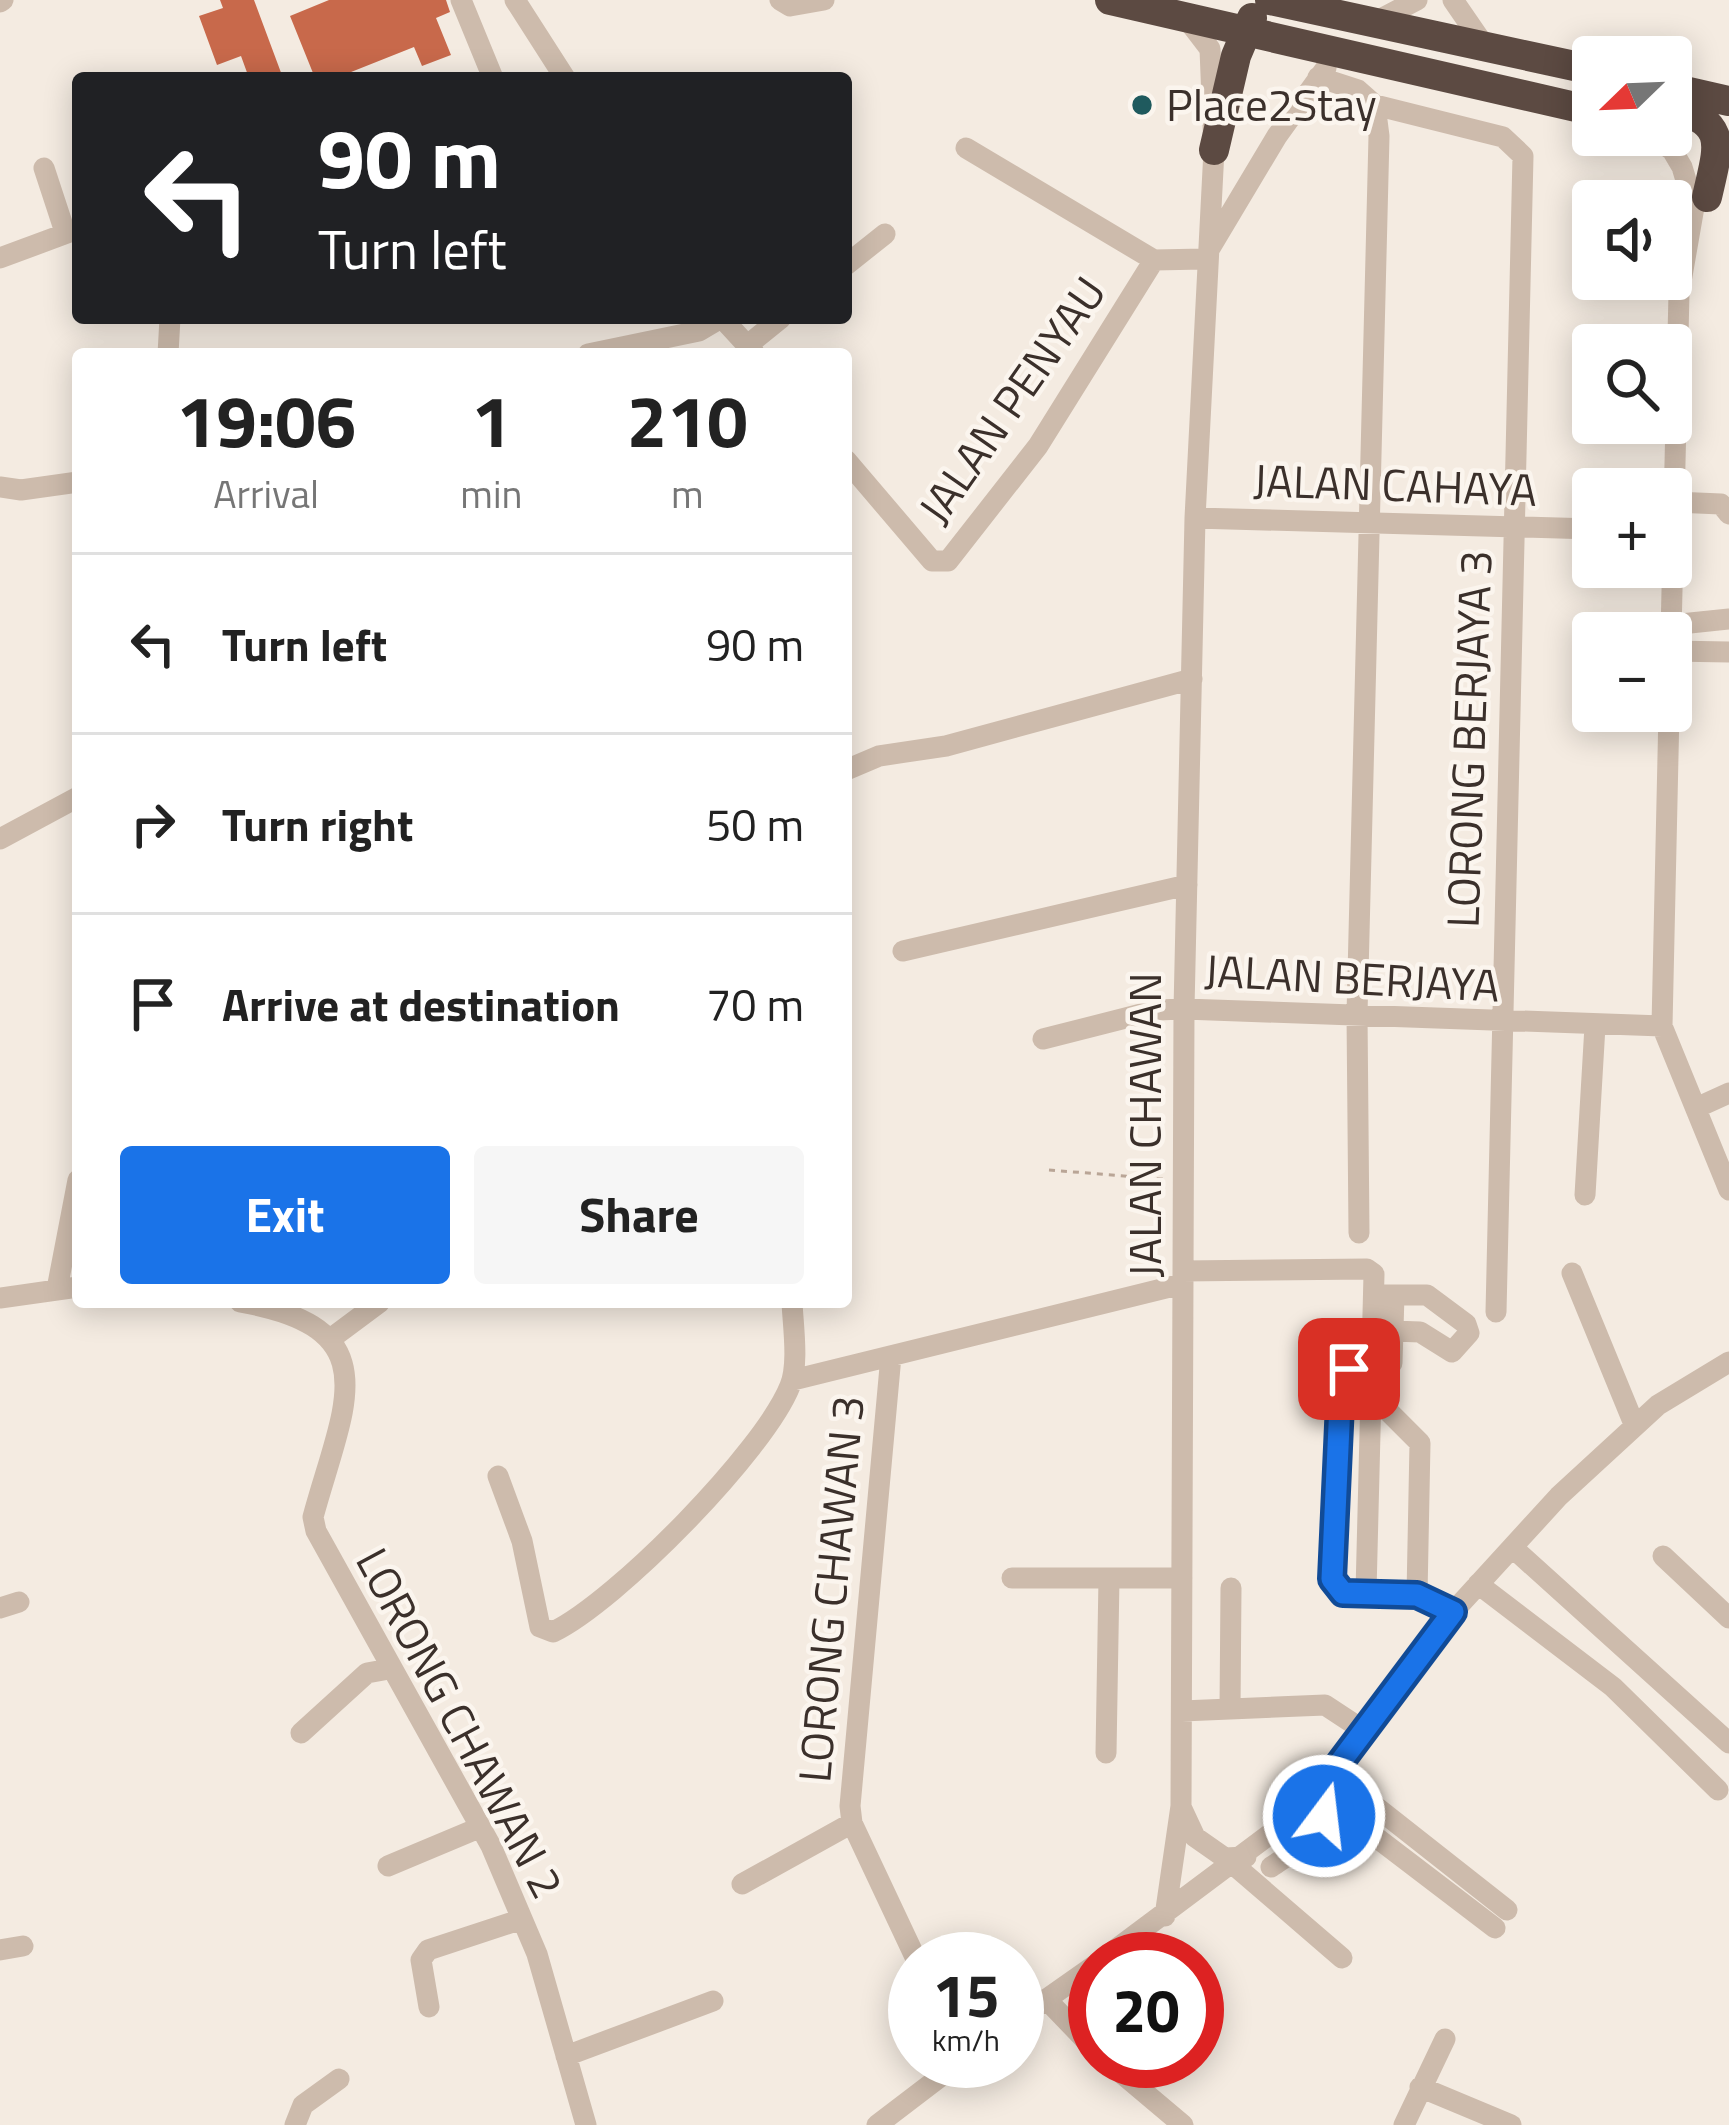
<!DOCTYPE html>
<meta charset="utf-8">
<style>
body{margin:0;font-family:"Titillium Web",sans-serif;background:#f6f6f6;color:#222;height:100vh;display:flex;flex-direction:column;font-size:45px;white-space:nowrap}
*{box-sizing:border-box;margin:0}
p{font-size:39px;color:#767676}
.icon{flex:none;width:66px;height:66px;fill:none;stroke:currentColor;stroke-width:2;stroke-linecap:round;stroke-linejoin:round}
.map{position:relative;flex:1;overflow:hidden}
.details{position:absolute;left:72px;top:348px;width:780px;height:960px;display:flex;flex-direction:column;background:#fff;border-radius:12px;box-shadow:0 6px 30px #0003}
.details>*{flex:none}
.guide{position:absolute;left:72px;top:72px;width:780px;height:252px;border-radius:12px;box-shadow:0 6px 30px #0003;background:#202124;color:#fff;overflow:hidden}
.needle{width:78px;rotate:247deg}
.buttons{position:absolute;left:1572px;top:36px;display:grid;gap:24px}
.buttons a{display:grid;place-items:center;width:120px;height:120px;border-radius:12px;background:#fff;box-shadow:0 6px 30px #0003;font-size:60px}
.speed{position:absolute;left:888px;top:1932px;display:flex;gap:24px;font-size:60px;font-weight:700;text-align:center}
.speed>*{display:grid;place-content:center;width:156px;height:156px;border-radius:50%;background:#fff;box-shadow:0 6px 30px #0003;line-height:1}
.speed small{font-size:30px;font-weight:400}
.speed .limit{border:18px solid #d22;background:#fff;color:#111}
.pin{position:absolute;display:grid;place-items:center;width:102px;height:102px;color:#fff;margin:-51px;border-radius:24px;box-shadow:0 6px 18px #0006}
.me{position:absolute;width:132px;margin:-66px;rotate:15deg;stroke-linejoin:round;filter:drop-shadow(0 0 9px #0008)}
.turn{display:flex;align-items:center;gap:42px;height:252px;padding:0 48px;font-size:54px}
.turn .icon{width:156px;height:156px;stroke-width:2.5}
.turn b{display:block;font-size:84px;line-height:102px}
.eta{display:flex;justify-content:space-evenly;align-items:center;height:204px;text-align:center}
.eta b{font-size:72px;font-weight:700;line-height:84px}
.primary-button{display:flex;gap:24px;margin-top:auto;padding:24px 48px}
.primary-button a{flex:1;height:138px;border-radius:12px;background:#1a73e8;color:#fff;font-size:48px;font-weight:700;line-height:138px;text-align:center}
.primary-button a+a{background:#f6f6f6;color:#222}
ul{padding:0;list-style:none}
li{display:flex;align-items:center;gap:36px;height:180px;padding:0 48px;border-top:3px solid #e0e0e0}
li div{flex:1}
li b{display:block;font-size:45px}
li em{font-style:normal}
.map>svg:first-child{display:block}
.building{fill:#c8694b}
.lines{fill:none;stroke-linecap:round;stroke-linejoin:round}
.path{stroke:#b9a596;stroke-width:3;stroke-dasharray:6 6;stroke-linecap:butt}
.minor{stroke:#cdbbac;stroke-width:21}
.highway{stroke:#5c4a42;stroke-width:30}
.route-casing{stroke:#114b97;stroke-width:30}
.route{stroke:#1a73e8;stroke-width:21}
.poi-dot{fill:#1f5a5e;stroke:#fbf5ee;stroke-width:4.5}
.labels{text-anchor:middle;stroke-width:9;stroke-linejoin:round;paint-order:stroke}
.poi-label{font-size:45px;fill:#3b302b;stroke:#fbf5ee;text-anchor:start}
.street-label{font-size:45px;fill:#3b302b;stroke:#fbf5ee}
</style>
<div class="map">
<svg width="1729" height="2125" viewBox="0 0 1729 2125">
<rect width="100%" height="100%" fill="#f4ebe1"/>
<path class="building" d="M220 0H254L283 78H249L241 56 217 65 199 16 223 8Z
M329 0H446L450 12 436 18 451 55 422 66 414 47 336 78H315L290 16Z"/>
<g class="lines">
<path class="path" d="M1049 1170 1163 1179"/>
<path class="minor" d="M461 0 493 78
M515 0 565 78
M780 0 790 6 824 0
M1453 0 1486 48
M0 2 3 0
M1373 23 1417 0
M1318 77 1358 90 1375 105 1379 136 1357 1014 1359 1233
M1375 105 1503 137 1523 156 1496 1312
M1650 135 1672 150 1682 167 1694 207 1679 293 1671 633
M966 148 1154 260
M44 168 65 232
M1210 248 1277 136 1326 68
M0 258 78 229
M1154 260 1204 259
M846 265 885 234
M722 318 755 354
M748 345 781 318
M168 354 170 318
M588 354 699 331 721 318
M846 460 932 561H948L1038 446 1154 260
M0 487 21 490 78 482
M1674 502 1721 504 1729 514
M1195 518 1593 529
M1671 625 1729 619
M1671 651 1729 652
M1669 711 1662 1026 1729 1190
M846 770 879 756 946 746 1192 679
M0 839 78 797
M903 951 1187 885
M1043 1039 1157 1010 1184 1009 1662 1026
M1696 1108 1729 1093
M1585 1195 1595 1026
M1183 1271 1367 1269 1374 1274 1366 1592
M1572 1273 1634 1424
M57 1289 78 1180
M1377 1295H1394L1392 1363 1342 1374 1332 1578 1343 1593 1417 1595 1453 1612
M0 1298 78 1287
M240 1302C392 1328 343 1406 313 1517L316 1531 491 1846 537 1954 586 2125
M1393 1331 1420 1332 1452 1352 1469 1333 1466 1324 1427 1295H1394
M333 1337 380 1302
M891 1356 850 1806 852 1823 916 1959
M793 1380 1182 1284
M1373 1396 1420 1443 1417 1595
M498 1476 522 1541 540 1627 553 1632C617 1601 764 1451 790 1386 799 1364 793 1326 792 1302
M1513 1548 1729 1743
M1663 1556 1729 1618
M1012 1578H1182
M1478 1584 1613 1687 1718 1790
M0 1608 19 1602
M1230 1709 1231 1588
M1182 1711 1325 1705 1363 1730
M301 1733 367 1673 389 1669
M1106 1753 1109 1578
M1333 1773 1507 1910
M1318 1793 1495 1928
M1181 1807 1195 1837 1225 1858 1246 1857
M1234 1865 1342 1958
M388 1866 481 1827
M1271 1867C1300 1847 1323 1837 1325 1800
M742 1884 852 1823
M1165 1916 1181 1806 1184 1009 1195 518 1214 150 1210 49 1187 19
M0 1950 23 1946
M1103 1959 1301 1811 1453 1612 1559 1496 1658 1405 1729 1362
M1046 1999 1095 2050
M429 2007 421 1960 428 1950 522 1919
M1017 2020 1095 1965
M566 2056 713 2001
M1107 2061 1183 2125
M1420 2087 1511 2125
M295 2125 303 2105 339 2079
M877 2125 961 2061
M1404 2125 1445 2039"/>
<path class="highway" d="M1110 0 1593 111
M1270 0 1593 70
M1671 88 1729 101
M1671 107C1729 123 1719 144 1707 197
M1214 150 1236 56 1252 18"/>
</g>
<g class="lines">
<defs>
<path id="route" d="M1324 1816 1325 1799 1318 1792 1453 1612 1417 1595 1343 1593 1332 1579 1341 1382 1349 1369"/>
</defs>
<use href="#route" class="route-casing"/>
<use href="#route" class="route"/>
</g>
<circle class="poi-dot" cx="1142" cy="105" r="12"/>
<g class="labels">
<g class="poi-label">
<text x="1166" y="121">Place2Stay</text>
</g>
<g class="street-label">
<text transform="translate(1012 400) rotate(-55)" y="16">JALAN PENYAU</text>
<text transform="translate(1395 485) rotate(2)" y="16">JALAN CAHAYA</text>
<text transform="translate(1469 739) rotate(-88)" y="16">LORONG BERJAYA 3</text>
<text transform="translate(1352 978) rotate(3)" y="16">JALAN BERJAYA</text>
<text transform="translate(1145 1125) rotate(-90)" y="16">JALAN CHAWAN</text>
<text transform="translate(831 1589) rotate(-85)" y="16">LORONG CHAWAN 3</text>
<text transform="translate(460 1723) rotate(62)" y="16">LORONG CHAWAN 2</text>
</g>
</g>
</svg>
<div class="buttons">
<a><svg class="needle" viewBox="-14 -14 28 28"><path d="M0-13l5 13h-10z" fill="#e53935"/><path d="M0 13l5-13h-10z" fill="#767676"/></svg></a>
<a><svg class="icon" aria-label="sound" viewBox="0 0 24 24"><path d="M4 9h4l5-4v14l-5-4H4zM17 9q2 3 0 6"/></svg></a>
<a><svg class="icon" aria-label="search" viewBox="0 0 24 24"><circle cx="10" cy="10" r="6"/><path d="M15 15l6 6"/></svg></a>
<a>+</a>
<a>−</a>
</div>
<div class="speed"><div>15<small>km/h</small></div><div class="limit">20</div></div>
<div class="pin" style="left:1349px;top:1369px;background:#d93025"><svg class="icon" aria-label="arrive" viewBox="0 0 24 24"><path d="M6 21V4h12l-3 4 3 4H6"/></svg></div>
<svg class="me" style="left:1324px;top:1816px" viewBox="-20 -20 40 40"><circle r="17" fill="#1a73e8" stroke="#fff" stroke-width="3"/><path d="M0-11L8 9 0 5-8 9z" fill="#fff"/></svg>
<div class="guide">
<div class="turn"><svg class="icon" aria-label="left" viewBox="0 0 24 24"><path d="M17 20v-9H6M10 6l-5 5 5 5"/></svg><div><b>90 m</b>Turn left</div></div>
</div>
<section class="details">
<div class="eta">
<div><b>19:06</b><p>Arrival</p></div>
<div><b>1</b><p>min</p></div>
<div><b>210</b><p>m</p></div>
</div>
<ul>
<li><svg class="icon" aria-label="left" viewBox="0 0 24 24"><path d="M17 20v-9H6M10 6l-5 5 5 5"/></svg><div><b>Turn left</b></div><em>90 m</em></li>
<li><svg class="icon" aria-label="right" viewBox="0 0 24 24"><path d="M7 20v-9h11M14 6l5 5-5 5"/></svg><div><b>Turn right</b></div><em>50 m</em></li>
<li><svg class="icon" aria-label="arrive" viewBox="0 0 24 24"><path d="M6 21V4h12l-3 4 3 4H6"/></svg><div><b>Arrive at destination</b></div><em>70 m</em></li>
</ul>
<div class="primary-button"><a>Exit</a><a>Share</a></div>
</section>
</div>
